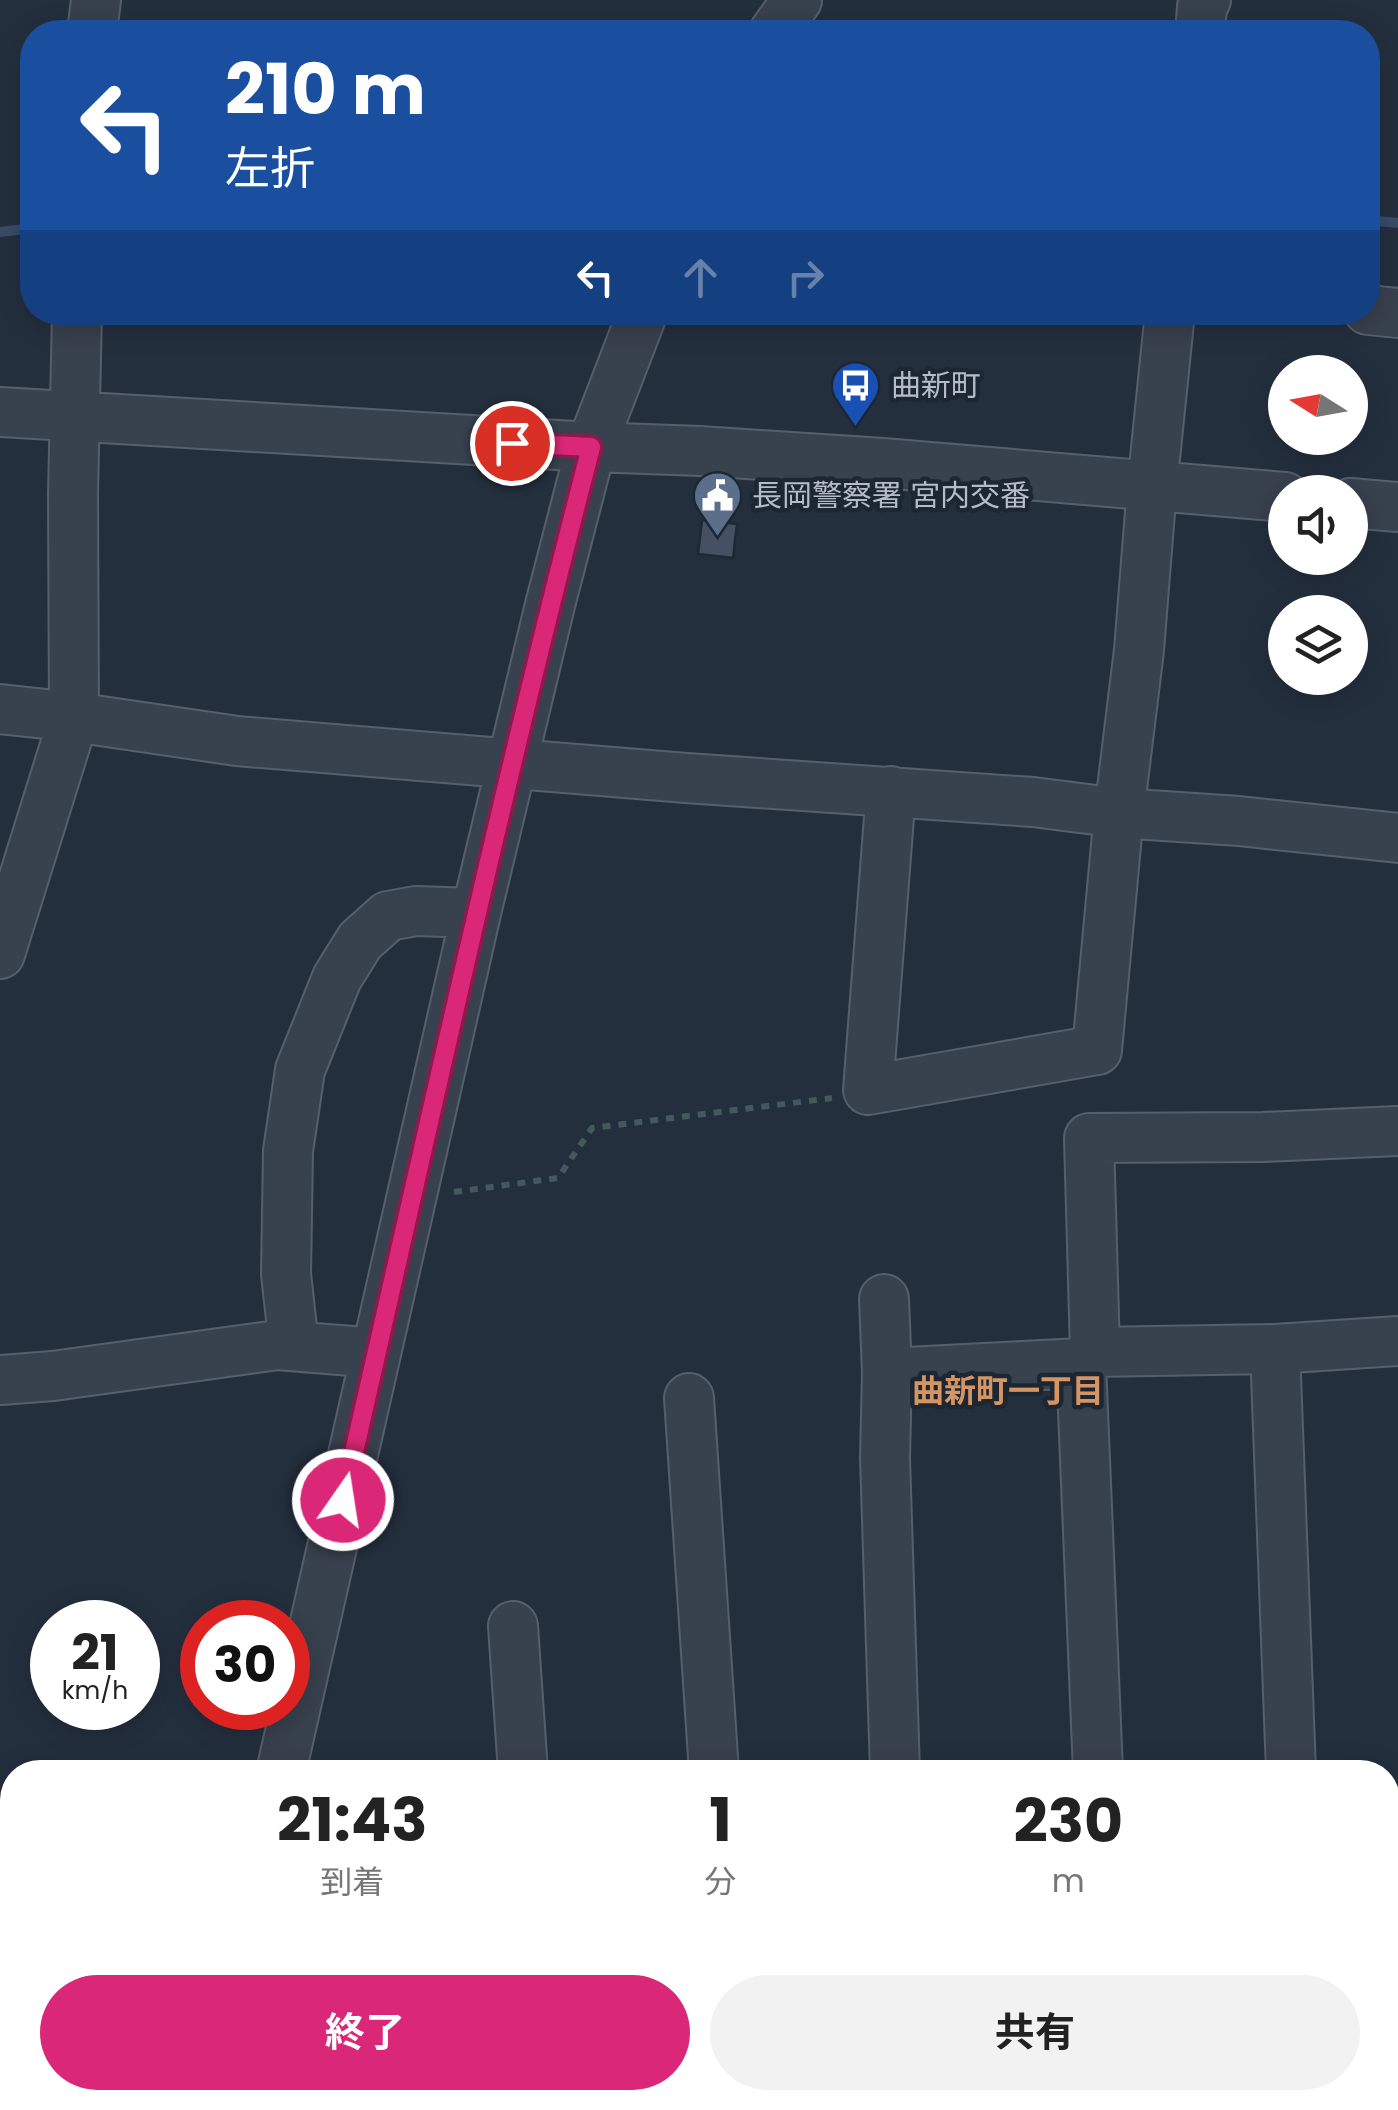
<!DOCTYPE html>
<html lang="ja">
<meta charset="utf-8">
<style>
body{margin:0;font-family:Poppins,"Noto Sans JP",sans-serif;background:#f2f2f2;color:#222;height:100vh;display:flex;flex-direction:column;font-size:38px;white-space:nowrap}
*{box-sizing:border-box;margin:0}
p{font-size:32px;color:#767676}
.icon{flex:none;width:55px;height:55px;fill:none;stroke:currentColor;stroke-width:2;stroke-linecap:round;stroke-linejoin:round}
.map{position:relative;flex:1;overflow:hidden}
.drawer{position:absolute;left:0px;top:1760px;width:1400px;height:350px;display:flex;flex-direction:column;background:#fff;border-radius:40px 40px 0 0;box-shadow:0 5px 25px #0003}
.drawer>*{flex:none}
.banner{position:absolute;left:20px;top:20px;width:1360px;height:305px;border-radius:40px;box-shadow:0 5px 25px #0003;background:#1a4fa0;color:#fff;overflow:hidden}
.needle{width:65px;rotate:281deg}
.tools{position:absolute;left:1268px;top:355px;display:grid;gap:20px}
.tools a{display:grid;place-items:center;width:100px;height:100px;border-radius:50%;background:#fff;box-shadow:0 5px 25px #0003;font-size:50px}
.speed{position:absolute;left:30px;top:1600px;display:flex;gap:20px;font-size:50px;font-weight:700;text-align:center}
.speed>*{display:grid;place-content:center;width:130px;height:130px;border-radius:50%;background:#fff;box-shadow:0 5px 25px #0003;line-height:1}
.speed small{font-size:25px;font-weight:400}
.speed .limit{border:15px solid #d22;background:#fff;color:#111}
.pin{position:absolute;display:grid;place-items:center;width:85px;height:85px;color:#fff;margin:-42px;border:5px solid #fff;border-radius:50%;box-shadow:0 2px 10px #0007}
.me{position:absolute;width:110px;margin:-55px;rotate:13deg;stroke-linejoin:round;filter:drop-shadow(0 0 8px #0008)}
.turn{display:flex;align-items:center;gap:35px;height:210px;padding:0 40px;font-size:45px}
.turn .icon{width:130px;height:130px;stroke-width:2.5}
.turn b{display:block;font-size:70px;line-height:85px}
.lanes{display:flex;align-items:center;height:95px;padding:0 40px;background:#0003;justify-content:center;gap:50px;direction:ltr}
.lanes .off{opacity:.35}
.eta{display:flex;justify-content:space-evenly;align-items:center;height:170px;text-align:center}
.eta b{font-size:60px;font-weight:700;line-height:70px}
.cta{display:flex;gap:20px;margin-top:auto;padding:20px 40px}
.cta a{flex:1;height:115px;border-radius:60px;background:#db2777;color:#fff;font-size:40px;font-weight:700;line-height:115px;text-align:center}
.cta a+a{background:#f2f2f2;color:#222}
.map>svg:first-child{display:block}
.lines{fill:none;stroke-linecap:round;stroke-linejoin:round}
.stream{stroke:#394c67;stroke-width:10}
.building{fill:#455162;stroke:#1f2835;stroke-width:2.5}
.minor-casing{stroke:#565f6c;stroke-width:52}
.path{stroke:#44595c;stroke-width:6;stroke-dasharray:8 8;stroke-linecap:butt}
.minor{stroke:#38414e;stroke-width:48}
.route-casing{stroke:#8e194d;stroke-width:25}
.route{stroke:#db2777;stroke-width:18}
.labels{text-anchor:middle;stroke-width:9;stroke-linejoin:round;paint-order:stroke}
.poi-label{font-size:30px;fill:#b4bcc9;stroke:#1d2633;text-anchor:start}
.neighbourhood-label{font-size:32px;font-weight:bold;fill:#d59563;stroke:#1d2633}
</style>
<div class="map">
<svg width="1398" height="2110" viewBox="0 0 1398 2110">
<rect width="100%" height="100%" fill="#242f3e"/>
<g class="lines">
<path class="stream" d="M1368 220 1398 223
M0 232 32 228"/>
</g>
<path class="building" d="M702 520 737 524 733 558 698 554Z"/>
<g class="lines">
<defs>
<path id="minor" d="M92 32 96 0
M774 32 797 0
M1200 32 1202 7 1206 0
M1368 310 1398 313
M0 412 591 447 700 451 883 463 1285 497
M1350 503 1398 507
M0 709 74 717 237 741 686 778 1033 802 1119 813 1239 821 1398 838
M891 791 868 1090 1097 1050 1119 813 1139 650 1152 487 1170 312
M0 954 74 717 73 495 77 312
M884 1299 887 1373 885 1458 895 1772
M294 1346 286 1274 288 1151 300 1070 337 978 360 941 388 916 416 911 476 913
M1275 1349 1291 1772
M1095 1352 1089 1138 1263 1137 1398 1131
M1081 1363 1098 1772
M887 1373 1081 1363 1095 1352 1275 1349 1398 1341
M0 1380 53 1376 278 1345 376 1353
M689 1398 714 1772
M513 1626 523 1772
M281 1772 476 913 550 605 591 447 643 312
M1388 1828 1398 1827
M0 1888 12 1890
M1388 2009 1398 2001
M200 2110 203 2098
M1271 2110 1285 2098"/>
</defs>
<use href="#minor" class="minor-casing"/>
<path class="path" d="M454 1192 558 1178 592 1128 832 1098"/>
<use href="#minor" class="minor"/>
</g>
<g class="lines">
<defs>
<path id="route" d="M343 1500C424 1148 500 796 591 447L512 443"/>
</defs>
<use href="#route" class="route-casing"/>
<use href="#route" class="route"/>
</g>
<defs>
<symbol id="bus-pin" viewBox="-11 -11 22 30"><path d="M0 17L-7.5 6A9.5 9.5 0 1 1 7.5 6Z" fill="#1a4fb4" stroke="#1d2633"/><path d="M-5-6H5V4H4V6H2V4H-2V6H-4V4H-5ZM-3.5-4V0h7V-4ZM-3.5 1.2v1.5H-2V1.2ZM2 1.2v1.5H3.5V1.2Z" fill="#fff"/></symbol>
<symbol id="civic-pin" viewBox="-11 -11 22 30"><path d="M0 17L-7.5 6A9.5 9.5 0 1 1 7.5 6Z" fill="#5c6f8a" stroke="#1d2633"/><path d="M-.6-6.5H3V-4.5H.6V-3L4-1V1h2V6H-6V1h2V-1L-.6-3ZM-1.2 2.5V6h2.4V2.5Z" fill="#fff"/></symbol>
</defs>
<g fill-rule="evenodd">
<use href="#bus-pin" x="828" y="358" width="55" height="75"/>
<use href="#civic-pin" x="690" y="468" width="55" height="75"/>
</g>
<g class="labels">
<g class="poi-label">
<text x="891" y="396">曲新町</text>
<text x="752" y="506">長岡警察署 宮内交番</text>
</g>
<g class="neighbourhood-label">
<text x="1008" y="1402">曲新町一丁目</text>
</g>
</g>
</svg>
<div class="tools">
<a><svg class="needle" viewBox="-14 -14 28 28"><path d="M0-13l5 13h-10z" fill="#e53935"/><path d="M0 13l5-13h-10z" fill="#767676"/></svg></a>
<a><svg class="icon" aria-label="sound" viewBox="0 0 24 24"><path d="M4 9h4l5-4v14l-5-4H4zM17 9q2 3 0 6"/></svg></a>
<a><svg class="icon" aria-label="layers" viewBox="0 0 24 24"><path d="M12 4l9 5-9 5-9-5zM3 14l9 5 9-5"/></svg></a>
</div>
<div class="speed"><div>21<small>km/h</small></div><div class="limit">30</div></div>
<div class="pin" style="left:512px;top:443px;background:#d93025"><svg class="icon" aria-label="arrive" viewBox="0 0 24 24"><path d="M6 21V4h12l-3 4 3 4H6"/></svg></div>
<svg class="me" style="left:343px;top:1500px" viewBox="-20 -20 40 40"><circle r="17" fill="#db2777" stroke="#fff" stroke-width="3"/><path d="M0-11L8 9 0 5-8 9z" fill="#fff"/></svg>
<div class="banner">
<div class="turn"><svg class="icon" aria-label="left" viewBox="0 0 24 24"><path d="M17 20v-9H6M10 6l-5 5 5 5"/></svg><div><b>210 m</b>左折</div></div>
<div class="lanes"><svg class="icon" aria-label="left" viewBox="0 0 24 24"><path d="M17 20v-9H6M10 6l-5 5 5 5"/></svg><svg class="icon off" aria-label="ahead" viewBox="0 0 24 24"><path d="M12 20V5M6 11l6-6 6 6"/></svg><svg class="icon off" aria-label="right" viewBox="0 0 24 24"><path d="M7 20v-9h11M14 6l5 5-5 5"/></svg></div>
</div>
<section class="drawer">
<div class="eta">
<div><b>21:43</b><p>到着</p></div>
<div><b>1</b><p>分</p></div>
<div><b>230</b><p>m</p></div>
</div>
<div class="cta"><a>終了</a><a>共有</a></div>
</section>
</div>
